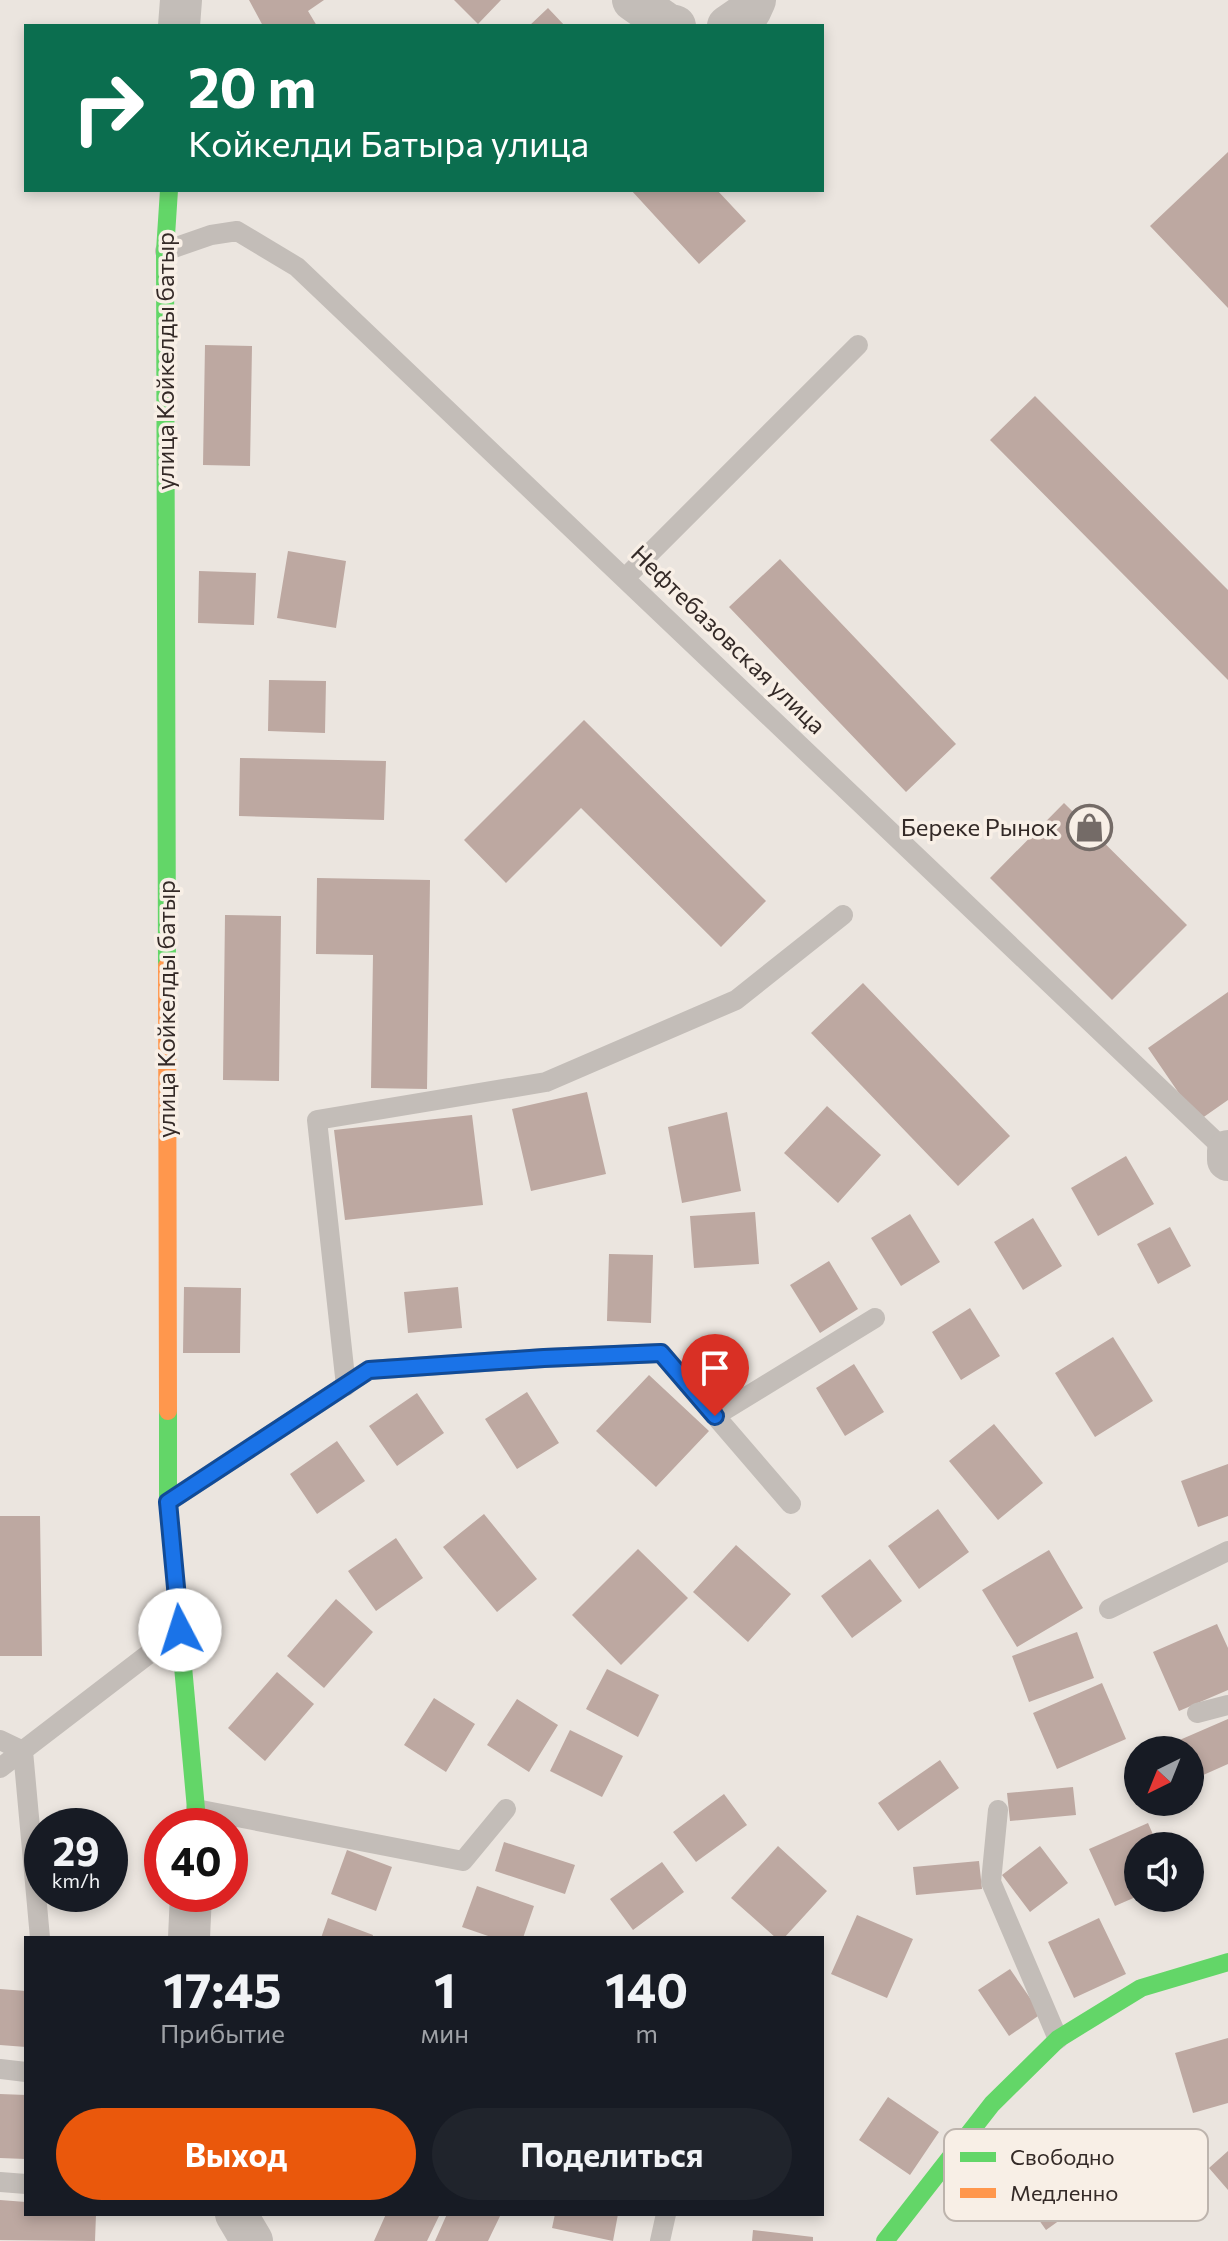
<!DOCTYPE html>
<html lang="ru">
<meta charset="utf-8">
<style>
body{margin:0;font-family:Commissioner,sans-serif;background:#20242c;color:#f1f3f6;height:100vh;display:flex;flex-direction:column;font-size:30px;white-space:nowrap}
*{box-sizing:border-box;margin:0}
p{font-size:26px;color:#9ea1a6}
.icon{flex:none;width:44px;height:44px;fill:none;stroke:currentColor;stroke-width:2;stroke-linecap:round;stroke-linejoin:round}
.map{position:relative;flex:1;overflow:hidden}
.sheet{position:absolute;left:24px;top:1936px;width:800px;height:280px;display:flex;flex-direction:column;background:#171b24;border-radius:0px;box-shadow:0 4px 12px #0003}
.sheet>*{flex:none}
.hud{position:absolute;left:24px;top:24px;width:800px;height:168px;border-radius:0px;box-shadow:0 4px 12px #0003;background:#0b6e4f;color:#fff;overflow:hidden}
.needle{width:52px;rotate:223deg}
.controls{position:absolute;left:1124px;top:1736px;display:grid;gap:16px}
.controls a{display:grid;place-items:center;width:80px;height:80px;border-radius:50%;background:#171b24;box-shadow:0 4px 12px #0003;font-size:40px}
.speed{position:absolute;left:24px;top:1808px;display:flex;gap:16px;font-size:40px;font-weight:700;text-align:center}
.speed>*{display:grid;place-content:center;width:104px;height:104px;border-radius:50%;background:#171b24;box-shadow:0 4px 12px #0003;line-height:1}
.speed small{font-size:20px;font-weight:400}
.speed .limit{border:12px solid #d22;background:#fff;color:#111}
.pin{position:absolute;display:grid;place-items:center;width:68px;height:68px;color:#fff;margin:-82px -34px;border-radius:50% 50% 50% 0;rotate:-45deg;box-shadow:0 0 8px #0007}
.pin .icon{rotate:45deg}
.me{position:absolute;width:88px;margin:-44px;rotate:355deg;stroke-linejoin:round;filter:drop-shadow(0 0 6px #0008)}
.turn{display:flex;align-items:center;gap:28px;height:168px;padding:0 32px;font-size:36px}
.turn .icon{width:104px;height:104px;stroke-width:2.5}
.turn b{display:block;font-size:56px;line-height:68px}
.eta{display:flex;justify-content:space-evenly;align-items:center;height:136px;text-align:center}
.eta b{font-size:48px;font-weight:700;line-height:56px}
.action{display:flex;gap:16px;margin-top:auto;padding:16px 32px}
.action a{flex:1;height:92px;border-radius:48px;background:#ea580c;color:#fff;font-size:32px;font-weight:700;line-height:92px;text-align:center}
.action a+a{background:#20242c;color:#f1f3f6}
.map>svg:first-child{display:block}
.building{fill:#bda8a1}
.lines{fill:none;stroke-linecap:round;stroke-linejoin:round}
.lane{stroke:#c3bdb8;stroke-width:20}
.street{stroke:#c3bdb8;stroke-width:42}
.fast{stroke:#63d668;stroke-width:18}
.slow{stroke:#ff974d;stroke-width:18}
.route-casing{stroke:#114b97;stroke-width:20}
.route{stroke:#1a73e8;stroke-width:14}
.labels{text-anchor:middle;stroke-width:7;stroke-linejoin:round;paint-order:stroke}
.street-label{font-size:24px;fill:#342a27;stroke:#f8efe6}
.poi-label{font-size:24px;fill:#342a27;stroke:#f8efe6;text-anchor:end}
.key{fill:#f8efe6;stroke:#bdb4ad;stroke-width:2}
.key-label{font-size:22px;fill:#342a27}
</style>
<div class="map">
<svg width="1228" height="2241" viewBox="0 0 1228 2241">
<rect width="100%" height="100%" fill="#ebe5df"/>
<path class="building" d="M249 0H324L308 11 317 26H263Z
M454 0H501L478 24Z
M548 8 565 26H529Z
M1228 152V308L1150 226Z
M631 190H717L746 221 699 264Z
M205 345 252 346 250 466 203 465Z
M1035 396 1228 590V680L990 440Z
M288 551 346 561 336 628 277 618Z
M780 559 956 744 906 792 729 607Z
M199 571 256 573 254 625 198 623Z
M269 680 326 681 325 733 268 731Z
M584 720 766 901 721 947 581 808 506 883 464 840Z
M240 758 386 761 384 820 239 816Z
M1064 803 1187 925 1112 1000 990 878Z
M317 878 430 880 427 1089 371 1088 373 955 316 954Z
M225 915 281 916 279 1081 223 1080Z
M863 983 1010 1136 958 1186 811 1033Z
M1228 992V1100L1198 1121 1148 1048Z
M587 1092 606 1174 531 1191 512 1109Z
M827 1106 881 1155 838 1203 784 1153Z
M727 1112 741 1191 682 1203 668 1127Z
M472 1115 483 1205 345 1220 334 1130Z
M1126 1156 1154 1204 1098 1236 1071 1188Z
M755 1212 759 1264 694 1268 690 1216Z
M910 1214 940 1262 901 1286 871 1238Z
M1033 1218 1062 1266 1023 1290 994 1242Z
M1170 1227 1191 1266 1158 1284 1137 1244Z
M609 1254 653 1255 651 1323 607 1321Z
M829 1261 858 1309 820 1333 790 1285Z
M184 1287 241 1288 240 1353H183Z
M458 1287 462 1328 408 1333 404 1292Z
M970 1308 1000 1356 961 1380 932 1332Z
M1113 1337 1153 1401 1095 1437 1055 1373Z
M854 1364 884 1412 845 1436 816 1388Z
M649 1375 709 1431 656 1487 596 1431Z
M527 1392 559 1443 517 1469 485 1419Z
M417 1393 444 1433 397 1466 369 1426Z
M994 1424 1043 1483 998 1520 949 1461Z
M337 1441 365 1481 317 1514 290 1474Z
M1228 1464V1516L1198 1527 1181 1481Z
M938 1509 969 1552 919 1589 888 1546Z
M484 1514 537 1579 497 1612 443 1547Z
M0 1516H40L42 1656H0Z
M396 1538 423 1578 376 1611 348 1571Z
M736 1545 791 1594 748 1642 693 1592Z
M638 1549 688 1598 621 1665 572 1615Z
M1049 1550 1083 1608 1017 1647 982 1590Z
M870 1559 902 1601 852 1638 821 1596Z
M336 1599 373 1632 324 1688 287 1656Z
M1217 1624 1228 1648V1690L1179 1711 1153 1652Z
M1077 1632 1094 1678 1029 1702 1012 1656Z
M607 1669 659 1695 638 1737 586 1709Z
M277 1672 314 1704 265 1761 228 1728Z
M1102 1683 1126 1739 1057 1769 1033 1713Z
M434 1698 475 1724 446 1772 404 1745Z
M517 1699 558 1725 529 1772 487 1745Z
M1228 1719V1764L1192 1780 1190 1750H1179L1175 1742Z
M570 1730 623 1756 602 1797 550 1771Z
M940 1760 959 1788 898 1831 878 1803Z
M1073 1787 1076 1815 1010 1821 1007 1793Z
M724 1794 747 1825 696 1862 673 1832Z
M1148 1823 1158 1846H1138V1896L1115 1906 1089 1849Z
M504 1842 575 1865 565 1894 495 1871Z
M778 1846 827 1891 784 1938H776L731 1898Z
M1040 1846 1068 1883 1030 1912 1002 1875Z
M347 1850 392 1867 376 1911 331 1894Z
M979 1861 982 1889 916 1895 913 1867Z
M662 1862 684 1892 633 1930 610 1899Z
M477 1886 534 1906 523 1938H494L462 1927Z
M857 1915 913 1939 887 1998 831 1974Z
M328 1918 373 1935 372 1938H321Z
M1099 1918 1126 1974 1074 1998 1048 1942Z
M1010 1969 1041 2014 1009 2036 978 1990Z
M0 1989 26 1991V2047L0 2045Z
M1228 2038V2103L1193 2113 1175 2053Z
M0 2094 26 2095V2159L0 2158Z
M888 2097 939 2132 910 2175 859 2140Z
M1167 2135 1203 2168 1152 2222 1117 2189Z
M1038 2144 1081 2205 1046 2230 1003 2169Z
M1228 2151V2190L1209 2168Z
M0 2200 26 2202V2214H96L95 2241 0 2240Z
M386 2214H440L427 2241H374Z
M447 2214H501L488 2241H435Z
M555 2214H618L613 2241 552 2228Z
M753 2230 813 2237V2241H752Z"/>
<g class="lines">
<path class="lane" d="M165 251 211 235 237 231 297 267 1227 1152
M625 578 858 345
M346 1386 317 1120 546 1082 736 1000 843 915
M715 1416 875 1318
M168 1502 369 1370 544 1358 661 1353 791 1504
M1109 1609 1228 1551
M1197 1713 1228 1705
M0 1740 23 1751 40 1938
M0 1768 180 1630
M196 1809 463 1861 506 1809
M998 1810 991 1882 1058 2039
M0 2069 26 2072
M0 2182 26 2184
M660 2241 666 2214"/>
<path class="street" d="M633 0 667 24 675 26
M179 26 181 0
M728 26 750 11 755 0
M1228 1151V1160
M189 1938 191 1894
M236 2214 252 2241"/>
<path class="fast" d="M167 966 165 251 169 190
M168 1411V1502L196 1809 195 1826
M885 2241 992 2104 1058 2039 1141 1988 1228 1962"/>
<path class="slow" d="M167 966 168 1411"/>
</g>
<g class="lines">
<defs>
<path id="route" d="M180 1630 168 1502 369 1370 544 1358 661 1353 715 1416"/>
</defs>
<use href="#route" class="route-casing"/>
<use href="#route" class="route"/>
</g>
<defs>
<symbol id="shop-ring" viewBox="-11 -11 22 22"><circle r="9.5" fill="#f8efe6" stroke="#746b67" stroke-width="1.5"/><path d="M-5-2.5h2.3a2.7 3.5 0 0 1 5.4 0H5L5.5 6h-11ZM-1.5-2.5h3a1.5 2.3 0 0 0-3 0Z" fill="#746b67"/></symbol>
</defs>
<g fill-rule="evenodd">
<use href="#shop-ring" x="1064" y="802" width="51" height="51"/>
</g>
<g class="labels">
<g class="street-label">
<text transform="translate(166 361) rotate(-90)" y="8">улица Койкелды батыр</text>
<text transform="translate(728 640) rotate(44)" y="8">Нефтебазовская улица</text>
<text transform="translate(167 1009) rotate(-90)" y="8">улица Койкелды батыр</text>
</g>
<g class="poi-label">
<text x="1058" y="836">Береке Рынок</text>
</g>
</g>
<rect x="944" y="2129" width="264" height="92" rx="12" class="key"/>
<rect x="960" y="2152" width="36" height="10" fill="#63d668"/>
<rect x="960" y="2188" width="36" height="10" fill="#ff974d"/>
<g class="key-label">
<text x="1010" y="2165">Свободно</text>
<text x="1010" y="2201">Медленно</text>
</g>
</svg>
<div class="controls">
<a><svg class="needle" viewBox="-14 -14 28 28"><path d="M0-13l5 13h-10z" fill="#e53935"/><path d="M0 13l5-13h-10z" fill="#9ea1a6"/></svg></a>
<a><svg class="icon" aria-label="sound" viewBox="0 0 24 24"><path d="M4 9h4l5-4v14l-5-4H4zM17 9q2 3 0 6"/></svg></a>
</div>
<div class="speed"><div>29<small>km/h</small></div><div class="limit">40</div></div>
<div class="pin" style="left:715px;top:1416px;background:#d93025"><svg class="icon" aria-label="arrive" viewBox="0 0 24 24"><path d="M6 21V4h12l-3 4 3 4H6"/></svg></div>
<svg class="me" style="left:180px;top:1630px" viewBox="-20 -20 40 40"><circle r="19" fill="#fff"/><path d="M0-13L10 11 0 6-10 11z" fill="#1a73e8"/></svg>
<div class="hud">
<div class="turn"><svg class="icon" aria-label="right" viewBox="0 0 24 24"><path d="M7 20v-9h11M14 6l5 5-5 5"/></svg><div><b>20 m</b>Койкелди Батыра улица</div></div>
</div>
<section class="sheet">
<div class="eta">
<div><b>17:45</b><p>Прибытие</p></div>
<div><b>1</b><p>мин</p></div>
<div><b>140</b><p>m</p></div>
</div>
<div class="action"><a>Выход</a><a>Поделиться</a></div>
</section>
</div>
